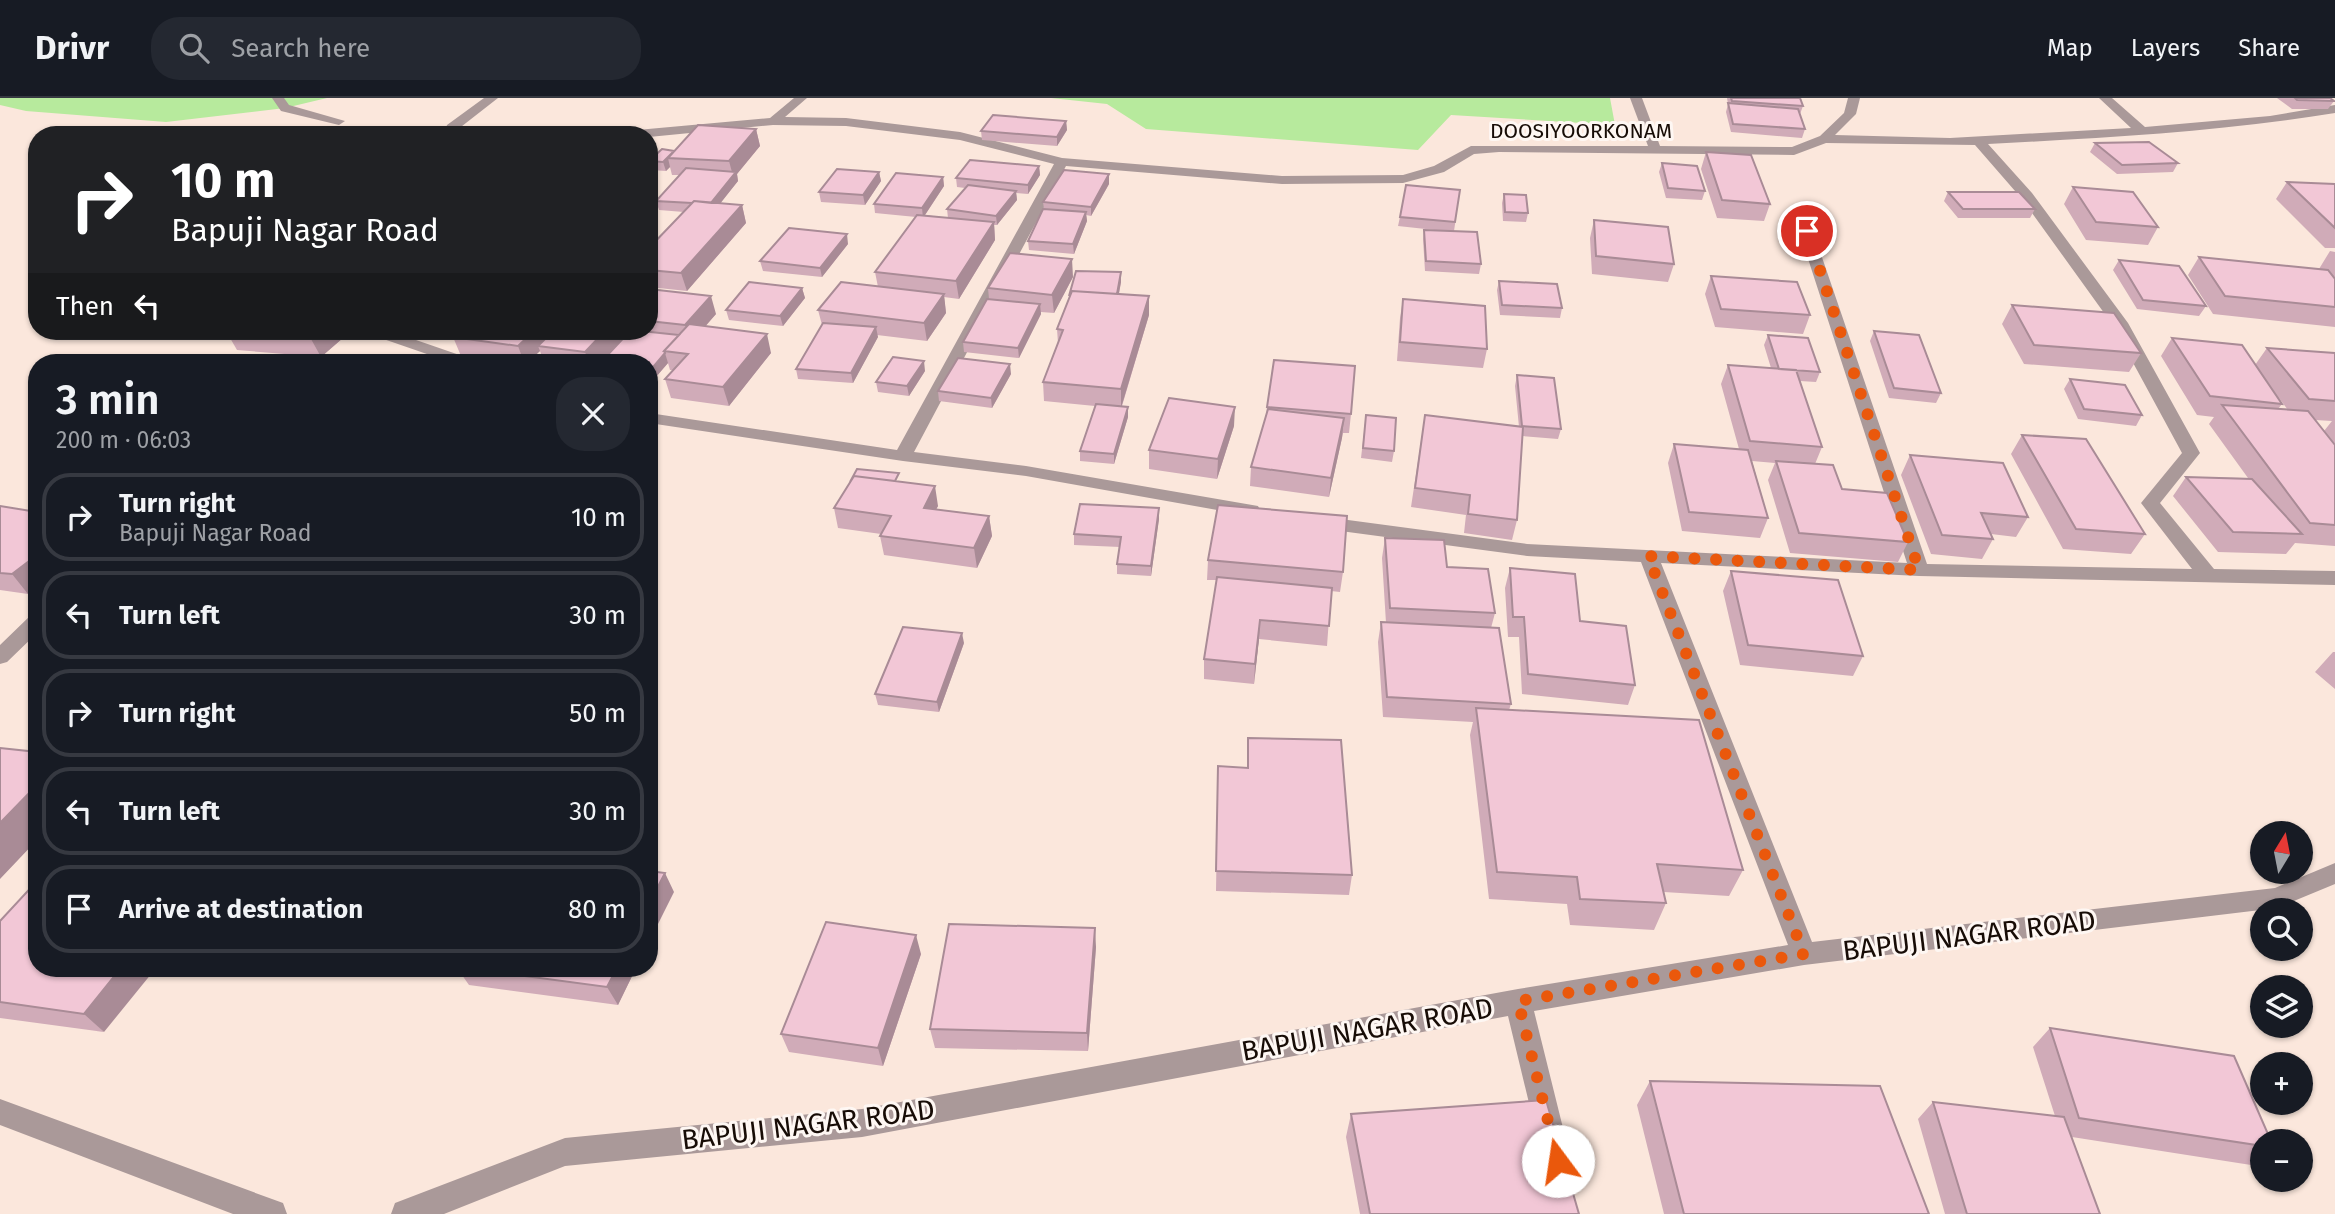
<!DOCTYPE html>
<meta charset="utf-8">
<style>
body{margin:0;font-family:"Fira Sans",sans-serif;background:#242831;color:#f1f3f6;height:100vh;display:flex;flex-direction:column;font-size:26px;white-space:nowrap}
*{box-sizing:border-box;margin:0}
p{font-size:23px;color:#9ea1a6}
.icon{flex:none;width:38px;height:38px;fill:none;stroke:currentColor;stroke-width:2;stroke-linecap:round;stroke-linejoin:round}
.map{position:relative;flex:1;overflow:hidden}
.side{position:absolute;left:28px;top:256px;width:630px;height:623px;display:flex;flex-direction:column;background:#171b24;border-radius:28px;box-shadow:0 2px 5px #0004}
.side>*{flex:none}
.hud{position:absolute;left:28px;top:28px;width:630px;height:214px;border-radius:28px;box-shadow:0 2px 5px #0004;background:#202124;color:#fff;overflow:hidden}
.needle{width:46px;rotate:10deg}
.tools{position:absolute;left:2250px;top:723px;display:grid;gap:14px}
.tools a{display:grid;place-items:center;width:63px;height:63px;border-radius:50%;background:#171b24;box-shadow:0 2px 5px #0004;font-size:35px}
.pin{position:absolute;display:grid;place-items:center;width:60px;height:60px;color:#fff;margin:-30px;border:4px solid #fff;border-radius:50%;box-shadow:0 2px 7px #0007}
.me{position:absolute;width:77px;margin:-38px;rotate:346deg;stroke-linejoin:round;filter:drop-shadow(0 0 5px #0008)}
.turn{display:flex;align-items:center;gap:24px;height:147px;padding:0 28px;font-size:32px}
.turn .icon{width:91px;height:91px;stroke-width:2.5}
.turn b{display:block;font-size:49px;line-height:60px}
.then{display:flex;align-items:center;height:66px;padding:0 28px;background:#0003;gap:14px;font-size:26px}
.round{display:grid;place-items:center;flex:none;width:74px;height:74px;border-radius:28px;background:#242831}
.summary{display:flex;align-items:center;justify-content:space-between;height:119px;padding:0 28px}
h1{font-size:42px;font-weight:600;line-height:52px}
ul{padding:0;list-style:none}
li{display:flex;align-items:center;gap:21px;height:88px;margin:0 14px 10px;padding:0 14px;border:4px solid #363941;border-radius:28px}
li div{flex:1}
li b{display:block;font-size:26px}
li em{font-style:normal}
header{display:flex;align-items:center;gap:42px;box-sizing:border-box;height:98px;padding:0 35px;background:#171b24;border-bottom:2px solid #363941}
header strong{font-size:33px}
nav{display:flex;gap:38px;margin-inline-start:auto;font-size:24px}
.search{width:490px;height:63px;background:#242831;display:flex;align-items:center;gap:18px;box-sizing:border-box;padding:0 24px;border-radius:28px;color:#9ea1a6;font-size:26px}
.map>svg:first-child{display:block}
.green{fill:#b7ea9d}
.lines{fill:none;stroke-linecap:round;stroke-linejoin:round}
.minor{fill:#a99;fill-rule:evenodd}
.wall{fill:#d0abb8;fill-rule:evenodd}
.shaded-wall{fill:#a98b96}
.building{fill:#f2c7d6;stroke:#a98b96;stroke-width:2}
.route{stroke:#ea580c;stroke-width:12;stroke-dasharray:0 21.6}
.labels{text-anchor:middle;stroke-width:6;stroke-linejoin:round;paint-order:stroke}
.far-street-label{font-size:21px;fill:#170c06;stroke:#fef7f3}
.near-street-label{font-size:28px;fill:#170c06;stroke:#fef7f3}
</style>
<header>
<strong>Drivr</strong>
<div class="search"><svg class="icon" aria-label="search" viewBox="0 0 24 24"><circle cx="10" cy="10" r="6"/><path d="M15 15l6 6"/></svg>Search here</div>
<nav><a>Map</a><a>Layers</a><a>Share</a></nav>
</header>
<div class="map">
<svg width="2335" height="1116" viewBox="0 0 2335 1116">
<rect width="100%" height="100%" fill="#fbe7dc"/>
<path class="green" d="M0 0H327L285 10 166 24 26 13 0 7Z
M1051 0H1610L1615 27 1451 17 1418 52 1146 31 1107 6Z"/>
<g class="lines">
<path class="minor" d="M272 0H284L289 7 345 23 339 27 281 13Z
M484 0H498L457 32 460 37H444L447 27Z
M794 0H807L785 19 846 20 960 34 1062 60 1282 78 1403 77 1434 68 1471 48H1648L1630 0H1642L1660 48 1792 49 1820 38 1844 15 1848 0H1860L1856 16 1835 37 1950 40 2131 30 2099 0H2112L2145 29 2270 18 2335 7V15C2220 34 2104 40 1988 46L2032 95 2128 225 2200 355 2160 405 2214 471 2335 473V487L1919 478 1661 465 1812 844 2275 790 2335 765V786L2277 810 1804 867 1534 913 1563 1030 1559 1040 1549 1044 1539 1040 1535 1030 1508 918 862 1039 565 1068 444 1116H391L395 1105 565 1040 862 1011 1518 891 1788 847 1641 464 1527 458 1318 430 1309 424 1318 418 1527 446 1907 465 1799 133 1801 130H1811L1813 133 1927 466 2192 471 2141 405 2182 355 2112 226 2022 101 1975 47 1826 45 1794 57 1499 54 1474 56 1444 74 1403 85 1282 86 1066 68 914 354 1026 368 1258 408 1260 412 1251 418 1026 378 903 363 649 325V315L897 352 1054 66 960 42 846 28 773 27 649 39 620 37 626 33 770 20Z
M367 233H390L471 261 473 264H450L369 236Z
M37 516V535L7 564 0 566V547L30 518Z
M0 1001 272 1101 283 1105 287 1116H233L0 1027Z"/>
</g>
<path class="wall" d="M1727 0H1800L1803 8 1800 16 1805 31 1802 40 1731 34 1726 14 1728 6Z
M2277 0H2330L2334 3 2328 11H2292Z
M1066 23 1067 32 1057 48 982 42 981 33Z
M756 31 760 48 737 76 738 83 720 105 742 107 746 125 687 193 649 189V150L684 114 659 112 656 103 680 77H672L670 69 666 73 651 72 649 62 674 53Z
M2095 45 2178 65 2173 74 2117 76 2090 54Z
M1706 54 1770 106 1764 123 1717 120 1701 71Z
M1662 65 1705 93 1702 102 1666 100 1659 74Z
M1039 68 1040 77 1028 96 1016 95 1017 102 997 127H994L995 142 959 201 944 199 946 215 927 243 877 237 878 239 853 285 798 281 796 271 822 227 818 212 878 189 875 174 916 119 875 115 874 106 943 79 944 88 925 117 948 120 947 111 965 90 957 89 956 80Z
M879 74 881 83 865 107 821 104 819 94Z
M1109 76V86L1091 118 1086 117 1087 123 1074 156 1029 152 1028 143 1044 111 1043 104Z
M2287 84 2335 86V150H2325L2276 101Z
M2073 89 2158 129 2148 147 2086 142 2064 106Z
M1460 92 1454 133 1481 166 1479 176 1425 173 1423 141 1424 132 1444 133 1398 128 1400 119Z
M1948 94 2035 111 2030 120H1958L1944 103Z
M1504 96 1528 115 1526 124 1503 123 1502 105Z
M1594 122 1674 166 1668 184 1592 176 1590 140Z
M848 146 822 179 763 173 760 163Z
M2330 153 2335 154V229L2213 216 2188 177 2199 159 2319 171Z
M2119 162 2206 208 2199 218 2137 211 2113 172Z
M1121 174V184L1119 196 1149 198V217L1122 308 1128 319 1114 366 1080 363V353L1095 308 1044 303 1043 284 1058 245 1057 231Z
M1711 178 1810 217 1803 236 1715 229 1705 196Z
M1073 179 1054 215 1041 214V216L1019 260 964 254 963 244 989 201 988 190Z
M1499 183 1562 210 1560 220 1500 217 1497 192Z
M802 190 805 200 783 228 729 222 726 212Z
M649 191 716 216 705 228 771 255 729 308 671 300 665 281 673 272H670L668 265 649 287V264L626 238 600 264H544L540 253 528 264H504L461 258 453 239 460 233H649Z
M1403 201 1487 251 1483 270 1397 263 1400 220Z
M2012 207 2141 255 2129 274 2024 266 2002 226Z
M226 233H351L321 259 237 252Z
M1874 233 1941 295 1936 305 1889 300 1870 243Z
M1768 237 1820 274 1816 284 1800 283 1822 349 1815 366 1842 391 1908 444 1898 464 1790 455 1768 382 1775 365 1752 363 1768 420 1760 440 1682 433 1668 365 1674 346 1739 351 1721 286 1728 267 1771 270 1764 247Z
M2172 240 2255 267 2267 250 2335 255V448L2295 445 2286 456 2218 454 2173 398 2186 379 2248 380 2209 326 2214 319 2197 317 2161 258ZM2279 300 2288 312 2278 311 2282 306ZM2315 322 2332 323 2324 333Z
M925 273 909 298 878 294 876 284Z
M1011 276 992 310 939 303 938 293Z
M1517 277 1561 331 1558 341 1522 338 1517 422 1512 442 1464 435 1466 417 1411 409 1425 317 1519 329 1515 288Z
M2070 281 2142 317 2136 328 2078 321 2064 291Z
M1267 309 1351 316 1349 335H1343L1329 399 1250 388 1251 369 1266 317Z
M1366 317 1394 353 1392 364 1361 360Z
M1234 328 1217 381 1149 371V352Z
M2022 337 2145 436 2131 456 2063 451 2011 356Z
M1910 357 2028 419 2016 439 1991 436 1993 441 1982 461 1931 456 1901 377Z
M900 384 938 408 936 411 989 418 992 438 977 470 884 457 880 438 881 436 838 430 834 410Z
M0 408 28 496 0 492Z
M1159 421 1151 478 1117 476V466L1120 449 1074 447V436Z
M1385 440 1447 469 1495 515 1491 530 1511 606 1509 612 1743 772 1729 798 1664 794 1666 805 1654 832 1570 827 1567 806 1489 801 1470 637 1473 624 1383 619 1378 544 1381 524 1386 525 1382 460Z
M1208 462 1343 474 1340 494 1331 493 1327 548 1259 541 1254 586 1204 581V561L1217 482H1207Z
M1510 470 1580 523 1635 587 1628 607 1522 596 1519 539H1508L1505 490Z
M1731 473 1863 558 1853 578 1740 567 1723 493Z
M964 545 939 614 878 607 875 596Z
M2333 554H2335V591L2315 574Z
M1248 640 1352 777 1349 797 1216 793 1218 668 1247 670Z
M0 823 104 934 0 920Z
M1096 849 1088 953 935 950 930 931Z
M921 856 883 968 789 954 781 936Z
M457 870H636L618 907 469 887Z
M2050 930 2263 1043V1058L2251 1067 2072 1039 2100 1116H1945L1918 1021 1933 1004 2055 1018 2033 949Z
M1650 983 1929 1116H1664L1637 1007Z
M1351 1016 1579 1116H1360L1346 1039Z"/>
<path class="shaded-wall" d="M1066 23 1067 32 1057 48V39Z
M756 31 760 48 737 76 738 83 712 116 709 106 733 78 729 63Z
M668 60 670 69 666 73 663 64Z
M1039 68 1040 77 1028 96V87Z
M879 74 881 83 865 107 863 97Z
M1109 76V86L1091 118V109Z
M943 79 944 88 923 120 922 110Z
M1016 93 1017 102 997 127 996 118Z
M742 107 746 125 687 193 681 175Z
M1086 114 1087 123 1074 156 1073 146Z
M994 124 995 142 959 201 956 183Z
M847 136 848 146 822 179 820 170Z
M1072 161 1073 179 1054 215 1052 197Z
M1121 174V184L1116 210V200Z
M802 190 805 200 783 228 780 218Z
M944 196 946 215 927 243 924 225Z
M711 198 716 216 691 245 685 227Z
M1149 198V217L1121 310V291Z
M1040 206 1041 216 1019 260 1018 250Z
M876 229 878 239 853 285 851 275Z
M320 233H351L321 259 311 241Z
M534 233H561L538 248 540 253 528 264H524L518 248Z
M605 233H623L625 238 600 264H589L585 254Z
M767 236 771 255 729 308 723 289Z
M665 255 668 265 649 287V274Z
M924 263 925 273 909 298 907 288Z
M1010 266 1011 276 992 310 991 300Z
M1128 309V319L1114 366V356Z
M1235 309 1234 328 1217 381 1218 361Z
M1344 320 1342 340 1329 399 1331 380Z
M935 388 938 408 927 429 924 410Z
M1159 410V421L1151 478V468Z
M989 418 992 438 977 470 974 450Z
M37 457V489L28 496 12 476Z
M1260 522 1259 541 1254 586 1255 566Z
M962 535 964 545 939 614 937 604Z
M37 687V742L0 781V725Z
M665 775 674 794 649 844V806Z
M1095 830 1096 849 1088 953 1087 935Z
M916 837 921 856 883 968 878 950Z
M121 870H156L104 934 84 916Z
M617 870H636L618 907 607 889Z"/>
<path class="building" d="M1731 0H1800L1803 8 1732 3Z
M2295 0H2330L2334 3 2297 2Z
M1728 5 1798 11 1805 31 1733 26Z
M993 17 1066 23 1057 39 981 33Z
M698 27 756 31 729 63 668 60Z
M2149 44 2178 65 2122 67 2095 45Z
M662 51 674 53 663 64 649 63Z
M1706 54 1751 57 1770 106 1722 102Z
M970 62 1039 68 1028 87 956 80Z
M1662 65 1697 68 1705 93 1668 90Z
M686 70 736 74 711 105 694 103 692 105 656 103Z
M837 71 879 74 863 97 819 94Z
M1064 72 1109 76 1091 109 1043 104Z
M896 75 943 79 922 110 874 106Z
M2287 84 2335 86V130Z
M968 87 1016 93 996 118 947 111Z
M1406 87 1460 92 1455 124 1400 119Z
M2073 89 2133 94 2158 129 2096 124Z
M1948 94H2019L2035 111H1963Z
M1504 96 1526 97 1528 115 1505 114Z
M694 103 742 107 681 175 649 172V150Z
M1043 111 1086 114 1073 146 1028 143Z
M917 117 994 124 956 183 875 174Z
M1594 122 1668 129 1674 166 1596 158Z
M789 130 847 136 820 170 760 163Z
M1424 132 1477 134 1481 166 1426 163Z
M1010 155 1072 161 1052 197 988 190Z
M2199 159 2328 172 2335 181V209L2225 198Z
M2119 162 2179 168 2206 208 2143 202Z
M1076 173 1121 174 1117 196 1072 193 1069 198Z
M1711 178 1797 184 1810 217 1721 211Z
M1499 183 1557 186 1562 210 1502 207Z
M749 184 802 190 780 218 726 212Z
M841 184 944 196 924 225 818 212Z
M649 191 711 198 685 227 649 223Z
M1072 193 1149 198 1121 291 1043 284 1063 232 1057 231Z
M987 201 1040 206 1018 250 963 244Z
M1403 201 1485 208 1487 251 1400 244Z
M2012 207 2114 215 2141 255 2034 247Z
M823 225 876 229 851 275 796 271Z
M689 226 767 236 723 289 665 281 688 256 664 253Z
M226 233H320L311 241Z
M460 233H534L518 248 453 239Z
M553 233H605L585 254 538 248Z
M630 233H641L679 237 664 253 665 255 649 274V264H601Z
M1874 233 1919 237 1941 295 1894 290Z
M1768 237 1808 240 1820 274 1779 271Z
M2172 240 2242 247 2282 306 2210 298Z
M2267 250 2335 255V303L2309 301Z
M893 259 924 263 907 288 876 284Z
M958 260 1010 266 991 300 938 293Z
M1274 262 1355 268 1351 316 1267 309Z
M1728 267 1796 272 1822 349 1750 343Z
M1517 277 1554 280 1561 331 1522 328Z
M2070 281 2125 287 2142 317 2084 311Z
M1169 300 1235 309 1218 361 1149 352Z
M1096 306 1128 309 1114 356 1080 353Z
M2222 307 2308 313 2335 347V427L2310 425Z
M1268 311 1344 320 1331 380 1251 369Z
M1366 317 1396 320 1394 353 1363 350Z
M1425 317 1523 329 1517 422 1468 416 1470 397 1415 390Z
M2022 337 2086 341 2145 436 2076 431Z
M1674 346 1748 352 1768 420 1689 414Z
M1910 357 2003 365 2028 419 1981 415 1993 441 1942 437Z
M1776 363 1833 367 1842 391 1887 395 1908 444 1799 435Z
M857 371 899 375 895 383 854 378 850 384Z
M854 378 935 388 924 410 989 418 974 450 880 438 891 418 834 410Z
M2186 379 2252 381 2302 436 2233 434Z
M1080 406 1159 410 1151 468 1117 466 1121 439 1074 436Z
M1218 407 1347 418 1343 474 1208 462Z
M0 408 37 414V457L12 476 0 475Z
M1385 440 1444 442 1447 469 1488 471 1495 515 1390 510Z
M1510 470 1575 476 1580 523 1626 528 1635 587 1528 576 1524 519H1513Z
M1731 473 1838 482 1863 558 1748 547Z
M1217 479 1332 490 1329 528 1260 522 1255 566 1204 561Z
M1381 524 1499 530 1511 606 1387 599Z
M903 529 962 535 937 604 875 596Z
M1476 610 1699 622 1743 772 1657 766 1666 805 1580 801 1577 779 1497 774Z
M1248 640 1341 642 1352 777 1216 773 1218 668 1248 670Z
M0 650 37 654V687L0 725Z
M649 773 665 775 649 806Z
M37 783V870H121L84 916 0 904V823Z
M826 824 916 837 878 950 781 936Z
M949 826 1095 830 1087 935 930 931Z
M465 870H617L607 889Z
M2050 930 2234 958 2271 1043H2263V1048L2079 1020Z
M1650 983 1880 988 1929 1116H1684Z
M1546 1002 1579 1116H1370L1351 1016Z
M1933 1004 2064 1019 2100 1116H1967Z"/>
<g class="lines">
<path class="route" d="M1558 1063 1518 903 1804 856 1648 458 1919 472 1807 133"/>
</g>
<g class="labels">
<g class="far-street-label">
<text x="1581" y="40">DOOSIYOORKONAM</text>
</g>
<g class="near-street-label">
<text transform="translate(1969 837) rotate(-7)" y="10">BAPUJI NAGAR ROAD</text>
<text transform="translate(1367 931) rotate(-10)" y="10">BAPUJI NAGAR ROAD</text>
<text transform="translate(808 1026) rotate(-7)" y="10">BAPUJI NAGAR ROAD</text>
</g>
</g>
</svg>
<div class="tools">
<a><svg class="needle" viewBox="-14 -14 28 28"><path d="M0-13l5 13h-10z" fill="#e53935"/><path d="M0 13l5-13h-10z" fill="#9ea1a6"/></svg></a>
<a><svg class="icon" aria-label="search" viewBox="0 0 24 24"><circle cx="10" cy="10" r="6"/><path d="M15 15l6 6"/></svg></a>
<a><svg class="icon" aria-label="layers" viewBox="0 0 24 24"><path d="M12 4l9 5-9 5-9-5zM3 14l9 5 9-5"/></svg></a>
<a>+</a>
<a>−</a>
</div>
<div class="pin" style="left:1807px;top:133px;background:#d93025"><svg class="icon" aria-label="arrive" viewBox="0 0 24 24"><path d="M6 21V4h12l-3 4 3 4H6"/></svg></div>
<svg class="me" style="left:1558px;top:1063px" viewBox="-20 -20 40 40"><circle r="19" fill="#fff"/><path d="M0-13L10 11 0 6-10 11z" fill="#ea580c"/></svg>
<div class="hud">
<div class="turn"><svg class="icon" aria-label="right" viewBox="0 0 24 24"><path d="M7 20v-9h11M14 6l5 5-5 5"/></svg><div><b>10 m</b>Bapuji Nagar Road</div></div>
<div class="then">Then<svg class="icon" aria-label="left" viewBox="0 0 24 24"><path d="M17 20v-9H6M10 6l-5 5 5 5"/></svg></div>
</div>
<section class="side">
<div class="summary"><div><h1>3 min</h1><p>200 m · 06:03</p></div><a class="round"><svg class="icon" aria-label="close" viewBox="0 0 24 24"><path d="M6 6l12 12M18 6L6 18"/></svg></a></div>
<ul>
<li><svg class="icon" aria-label="right" viewBox="0 0 24 24"><path d="M7 20v-9h11M14 6l5 5-5 5"/></svg><div><b>Turn right</b><p>Bapuji Nagar Road</p></div><em>10 m</em></li>
<li><svg class="icon" aria-label="left" viewBox="0 0 24 24"><path d="M17 20v-9H6M10 6l-5 5 5 5"/></svg><div><b>Turn left</b></div><em>30 m</em></li>
<li><svg class="icon" aria-label="right" viewBox="0 0 24 24"><path d="M7 20v-9h11M14 6l5 5-5 5"/></svg><div><b>Turn right</b></div><em>50 m</em></li>
<li><svg class="icon" aria-label="left" viewBox="0 0 24 24"><path d="M17 20v-9H6M10 6l-5 5 5 5"/></svg><div><b>Turn left</b></div><em>30 m</em></li>
<li><svg class="icon" aria-label="arrive" viewBox="0 0 24 24"><path d="M6 21V4h12l-3 4 3 4H6"/></svg><div><b>Arrive at destination</b></div><em>80 m</em></li>
</ul>
</section>
</div>
